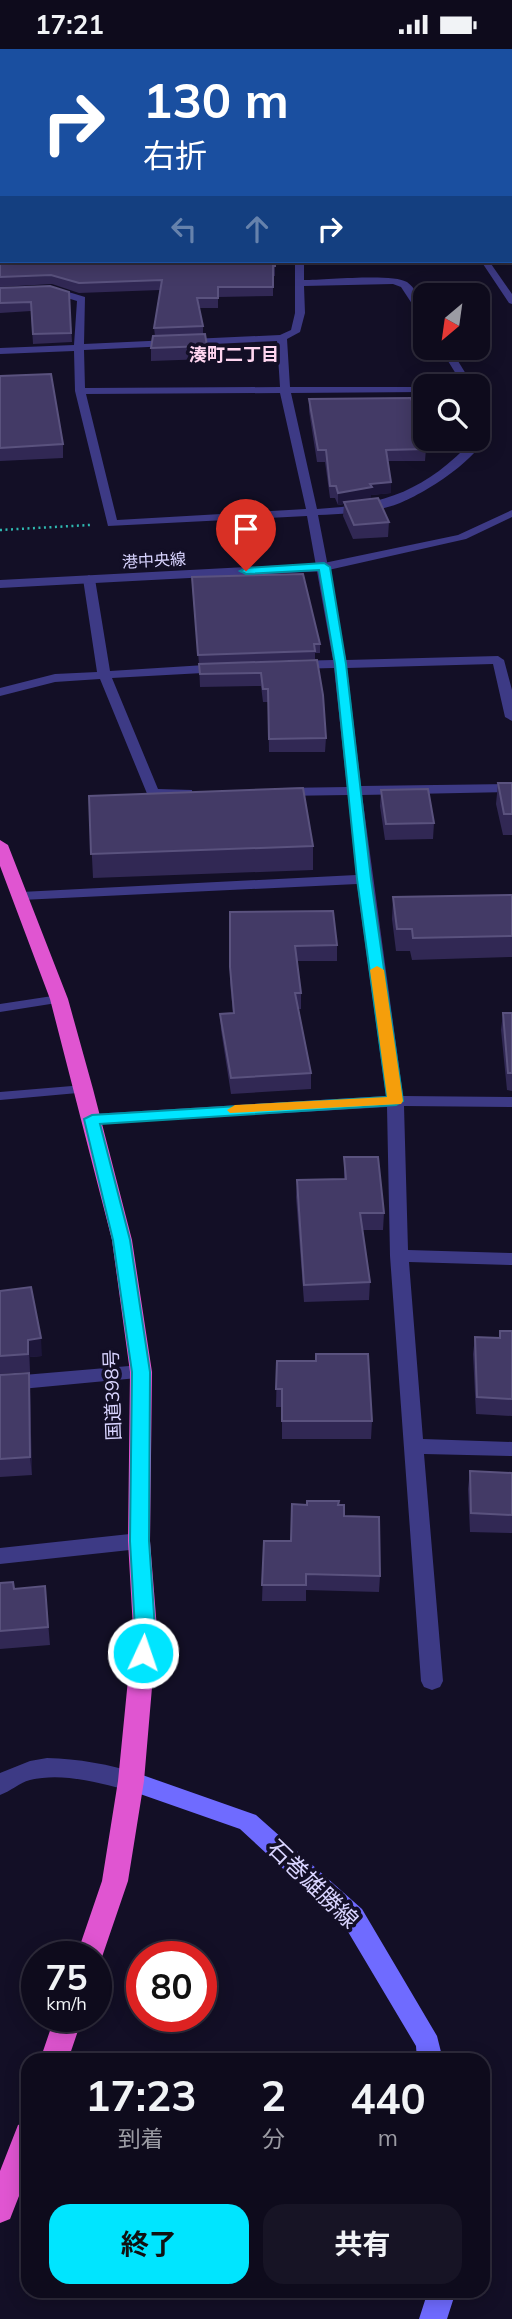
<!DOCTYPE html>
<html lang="ja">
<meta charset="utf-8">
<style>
body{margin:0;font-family:Mulish,"Noto Sans JP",sans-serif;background:#171425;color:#f1f3f6;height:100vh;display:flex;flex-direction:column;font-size:26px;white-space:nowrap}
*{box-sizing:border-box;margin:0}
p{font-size:23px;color:#9b9ba3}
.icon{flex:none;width:38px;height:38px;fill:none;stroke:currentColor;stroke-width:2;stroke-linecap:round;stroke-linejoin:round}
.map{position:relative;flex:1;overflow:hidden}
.details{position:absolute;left:21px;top:2004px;width:469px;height:245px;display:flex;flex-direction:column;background:#0e0b1c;border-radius:21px;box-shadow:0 4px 18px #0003,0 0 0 2px #2e2b3b}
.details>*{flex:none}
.guide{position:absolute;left:0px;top:0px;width:513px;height:214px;box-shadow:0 4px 18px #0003,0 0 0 2px #2e2b3b;background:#1a4fa0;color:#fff;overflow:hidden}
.needle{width:46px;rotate:209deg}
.fabs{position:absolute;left:413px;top:234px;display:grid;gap:14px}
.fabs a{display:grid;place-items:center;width:77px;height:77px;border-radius:14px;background:#0e0b1c;box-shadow:0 4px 18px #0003,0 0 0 2px #2e2b3b;font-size:35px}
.speed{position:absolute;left:21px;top:1892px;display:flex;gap:14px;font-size:35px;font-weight:700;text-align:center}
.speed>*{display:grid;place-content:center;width:91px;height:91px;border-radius:50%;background:#0e0b1c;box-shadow:0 4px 18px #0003,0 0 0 2px #2e2b3b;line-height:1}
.speed small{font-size:18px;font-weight:400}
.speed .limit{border:10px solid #d22;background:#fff;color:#111}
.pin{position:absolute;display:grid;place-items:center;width:60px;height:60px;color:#fff;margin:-72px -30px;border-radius:50% 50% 50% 0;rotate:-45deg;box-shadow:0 0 7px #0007}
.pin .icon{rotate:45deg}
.me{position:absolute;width:77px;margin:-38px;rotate:3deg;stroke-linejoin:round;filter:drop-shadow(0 0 5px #0008)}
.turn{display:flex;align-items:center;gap:24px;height:147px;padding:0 28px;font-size:32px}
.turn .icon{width:91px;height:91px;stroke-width:2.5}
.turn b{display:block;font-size:49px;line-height:60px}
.lanes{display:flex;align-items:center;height:66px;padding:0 28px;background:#0003;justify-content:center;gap:35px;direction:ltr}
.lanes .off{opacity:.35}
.eta{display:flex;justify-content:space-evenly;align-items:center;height:119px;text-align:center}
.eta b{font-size:42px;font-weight:700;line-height:49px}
.action{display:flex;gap:14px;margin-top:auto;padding:14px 28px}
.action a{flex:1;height:80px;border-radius:21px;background:#00e5ff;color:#111;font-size:28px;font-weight:700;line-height:80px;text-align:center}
.action a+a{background:#171425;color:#f1f3f6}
.status{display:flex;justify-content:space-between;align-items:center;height:49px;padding:0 35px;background:#0e0b1c;direction:ltr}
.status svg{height:19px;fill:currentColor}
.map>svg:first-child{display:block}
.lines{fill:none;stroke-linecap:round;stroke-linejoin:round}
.path{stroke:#2fb8b0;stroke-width:2.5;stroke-dasharray:2 3.5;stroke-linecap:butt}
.service{fill:#3d3a85;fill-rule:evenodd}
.minor{fill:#3d3a85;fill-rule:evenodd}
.tertiary{fill:#3d3a85;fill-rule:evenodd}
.secondary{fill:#6f6bff;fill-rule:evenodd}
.trunk{fill:#e055d1;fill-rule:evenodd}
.wall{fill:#312854}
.shaded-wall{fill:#1d163a}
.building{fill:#433a66;stroke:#5a527e;stroke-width:2}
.route{fill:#00e5ff;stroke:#0095a6;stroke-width:2}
.slow{fill:#f59e0b}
.labels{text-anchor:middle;stroke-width:7;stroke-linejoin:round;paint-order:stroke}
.far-street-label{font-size:16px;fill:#d9d4ff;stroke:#130f26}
.far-neighbourhood-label{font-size:18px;font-weight:bold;fill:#ffd6f0;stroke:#130f26}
.street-label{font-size:19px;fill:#d9d4ff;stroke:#130f26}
.near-street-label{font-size:23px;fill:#d9d4ff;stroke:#130f26}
</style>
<div class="status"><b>17:21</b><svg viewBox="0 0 49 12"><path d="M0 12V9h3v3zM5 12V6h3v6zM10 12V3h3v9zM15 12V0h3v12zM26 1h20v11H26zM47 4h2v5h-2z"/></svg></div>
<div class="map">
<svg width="512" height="2270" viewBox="0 0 512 2270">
<rect width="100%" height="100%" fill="#130f26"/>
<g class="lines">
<path class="path" d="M0 481 90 476"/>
<path class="service" d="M188 0 185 2H164Z
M59 946 65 950 63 953 0 963V955Z
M84 1036 89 1037 91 1040 89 1043 0 1051V1043Z"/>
<path class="minor" d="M161 0H169L170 2H163Z
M291 0H307L289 2Z
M511 8H512V12H511Z
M0 22H2V26H0Z
M511 69H512V73H511Z
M511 95H512V100H511Z
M511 144H512V150H511Z
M295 212H304V231C324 231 393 224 407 233 417 240 426 260 425 271L422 270 401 238 393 235 304 237 305 264 300 283 287 290 290 338H428H425V343L291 344 317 460C386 456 426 441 474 390H478V349L483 352C485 358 490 367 490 373 491 404 425 444 400 454 375 464 344 465 318 466L346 611 498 607 504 611 512 641V672L505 668 493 615 347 619 361 737 512 735V743L362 746 403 1047 512 1048V1058L404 1057 408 1201 512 1204V1216L409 1213 423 1390 512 1393V1407L424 1405 443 1632 440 1638 432 1641 424 1638 421 1632 390 1207 387 1058 92 1075 84 1070 92 1065 386 1047 357 835 21 851 14 847 21 843 356 826 348 746 281 747 274 743 281 739 347 738 334 619 294 620 288 616 294 612 333 611 307 467 108 477 75 342 74 302 0 305V299L74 296 77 252 51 244 0 246V240L52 238 85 248 84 295 280 286 291 281 295 264ZM277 292 280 338 85 339 84 301ZM280 344 306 460 117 471 86 345Z
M440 299H450L474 338H464Z
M89 526 95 530 110 622 221 615 227 619 221 623 112 629 158 740 192 741V747H148L100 630 55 633 0 647V639L55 625 97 623 83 530Z
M141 1316 148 1318 151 1323 148 1328 0 1342V1328Z
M139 1484 146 1486 149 1492 146 1498 139 1500 0 1515V1499Z
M47 1709C78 1710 110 1715 139 1725L142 1732 139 1739 131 1742C99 1734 63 1723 30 1731 19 1734 11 1742 0 1746V1724L30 1712Z"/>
<path class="tertiary" d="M345 0H353L354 2H346Z
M450 0H483L448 2Z
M0 30H2V34H0Z
M481 212H489L512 245V255L509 254Z
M512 461V468L466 490 324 522 0 539V531L324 514 458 486Z"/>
<path class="secondary" d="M131 1722 256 1766 362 1860 437 1987 443 2011H417L416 1997 344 1876 240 1780 123 1739 120 1732 123 1725Z
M428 2242H456L447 2270H419Z"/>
<path class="trunk" d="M0 791 8 796 68 950 93 1040 132 1191 152 1323 150 1492 157 1580 144 1732 128 1832 102 1908 96 1917V1908H76L102 1832 118 1732 133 1580 128 1492 130 1323 112 1191 50 950 0 817Z
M55 1967H83L68 2011H40Z
M28 2072V2124L10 2170 0 2174V2122L18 2076Z"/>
</g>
<path class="wall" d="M0 185 275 212V227H273V247L218 248V259H199L203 277V285L207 297V310L151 312V299L155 287 154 279 160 241 79 244 52 235 0 238Z
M0 239 69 243 72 293 33 295 31 262 0 264Z
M0 327 63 395V409L0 412Z
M309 350 426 400 425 412H388L391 433V444L371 446V450L389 473 388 488 353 490 343 467 344 455 338 456 335 449H330L325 413H317L309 362Z
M192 536 320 595V604H315V610L199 615Z
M317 611 326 689 325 703H269L268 653H263L261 637 200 638 199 615Z
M498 734H512V786H503L496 755Z
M381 741 434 774 433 790 385 791 380 757Z
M89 747 313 797V821L93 829Z
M512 846V908L412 911 410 902H396L392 870 393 848Z
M230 863 337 896V912H297L301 944V960H298L311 1024V1040L231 1045 221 981 220 965 233 964 230 934Z
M503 964H512V1042L507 1041 501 981Z
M344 1108 384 1164 383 1181H362L370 1233 369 1251 304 1253 296 1148 297 1131 344 1130Z
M0 1242 42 1307 30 1308V1323L0 1325Z
M500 1282H512V1367L476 1365 473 1305 475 1288 499 1289Z
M277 1312 372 1372 371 1390H282V1358H276Z
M0 1326 30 1342 32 1426 0 1428Z
M470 1422 512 1424V1484L470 1483 468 1440Z
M339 1456 344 1467 380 1527 379 1543 306 1541V1552H262L264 1492H291Z
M0 1534 14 1540 45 1537 50 1596 0 1600Z"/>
<path class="shaded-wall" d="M391 433V444L371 446V450L338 456V444L370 435Z
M41 1289 42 1307 30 1308V1323L28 1291Z
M29 1324 30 1342 32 1426 30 1408Z"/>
<path class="building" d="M0 0H114V2H2V13H0Z
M0 33H2V56H0Z
M0 134H2V143H0Z
M0 153H2V175H0Z
M0 185H2V212H275V217H273V238H218V249H197L203 277 154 279 162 231 79 234 51 226 0 228Z
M50 237 69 243 71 284 33 285 31 253 0 254V239Z
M205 285 207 297 151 299 153 287Z
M51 325 63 395 0 399V327Z
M411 349 426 400 386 401 391 433 370 435 372 438 338 444 336 437H330L326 401H318L309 350Z
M378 449 389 473 354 476 344 453Z
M303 525 320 595H314L315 602 198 606 192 528Z
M317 611 323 646 326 689 269 690 268 640H263L261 624 200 625 199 615Z
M498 734H512V765H504Z
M303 739 313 797 91 805 89 747Z
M428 740 434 774 386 775 381 741Z
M512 846V887L413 889 412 880H397L393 848Z
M333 862 337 896 295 897 301 944H295L311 1024 231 1029 220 965 234 964 230 918V863Z
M503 964H512V1024H508Z
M344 1108H378L384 1164H360L370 1233 304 1236 297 1131 346 1130Z
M31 1238 41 1289 28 1291V1305L0 1307V1242Z
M500 1282H512V1350L477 1348 475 1288 500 1289Z
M316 1305H368L372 1372H282V1340H276L277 1312H316Z
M29 1324 30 1408 0 1410V1326Z
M470 1422 512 1424V1466L471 1464Z
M307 1452H339L338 1456H344V1467L379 1468 380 1527 306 1525V1536H262L264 1492H291L292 1455 307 1456Z
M13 1533 14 1540 45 1537 48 1578 0 1582V1534Z"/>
<path class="route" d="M324 514 330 518 346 615 371 830 403 1052 396 1056 100 1075 130 1191 150 1323 149 1492 155 1580 150 1610 143 1612 136 1610 133 1604 135 1580 130 1492 132 1323 113 1191 84 1070 92 1066 387 1048 357 830 335 615 319 521 246 525 240 522 246 519Z"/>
<path class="slow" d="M377 917 384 921 403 1052 401 1055 230 1064 227 1061 235 1056 387 1048 370 921Z"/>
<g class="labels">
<g class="far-street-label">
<text transform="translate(154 511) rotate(-3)" y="6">港中央線</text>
</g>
<g class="far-neighbourhood-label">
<text x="234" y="312">湊町二丁目</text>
</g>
<g class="street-label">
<text transform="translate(112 1346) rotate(-92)" y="7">国道398号</text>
</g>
<g class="near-street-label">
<text transform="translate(313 1835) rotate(44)" y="8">石巻雄勝線</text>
</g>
</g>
</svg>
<div class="fabs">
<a><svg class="needle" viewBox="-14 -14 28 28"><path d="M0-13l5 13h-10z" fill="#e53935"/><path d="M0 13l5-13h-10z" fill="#9b9ba3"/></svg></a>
<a><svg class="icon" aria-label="search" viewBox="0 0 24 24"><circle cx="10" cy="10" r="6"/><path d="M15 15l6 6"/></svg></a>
</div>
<div class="speed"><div>75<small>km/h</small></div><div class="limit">80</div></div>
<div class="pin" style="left:246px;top:522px;background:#d93025"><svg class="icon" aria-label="arrive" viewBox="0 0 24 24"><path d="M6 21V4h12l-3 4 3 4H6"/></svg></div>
<svg class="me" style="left:143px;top:1604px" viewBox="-20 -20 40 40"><circle r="17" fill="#00e5ff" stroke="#fff" stroke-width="3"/><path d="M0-11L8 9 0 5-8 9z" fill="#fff"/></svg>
<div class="guide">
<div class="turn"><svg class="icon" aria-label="right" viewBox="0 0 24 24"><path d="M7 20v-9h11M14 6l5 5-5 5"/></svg><div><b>130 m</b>右折</div></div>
<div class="lanes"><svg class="icon off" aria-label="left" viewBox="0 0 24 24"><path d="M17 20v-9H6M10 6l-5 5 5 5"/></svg><svg class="icon off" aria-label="ahead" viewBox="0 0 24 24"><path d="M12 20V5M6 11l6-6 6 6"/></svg><svg class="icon" aria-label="right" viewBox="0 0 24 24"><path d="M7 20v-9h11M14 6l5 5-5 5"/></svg></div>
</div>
<section class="details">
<div class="eta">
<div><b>17:23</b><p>到着</p></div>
<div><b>2</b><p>分</p></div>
<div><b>440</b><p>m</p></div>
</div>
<div class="action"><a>終了</a><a>共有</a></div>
</section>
</div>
